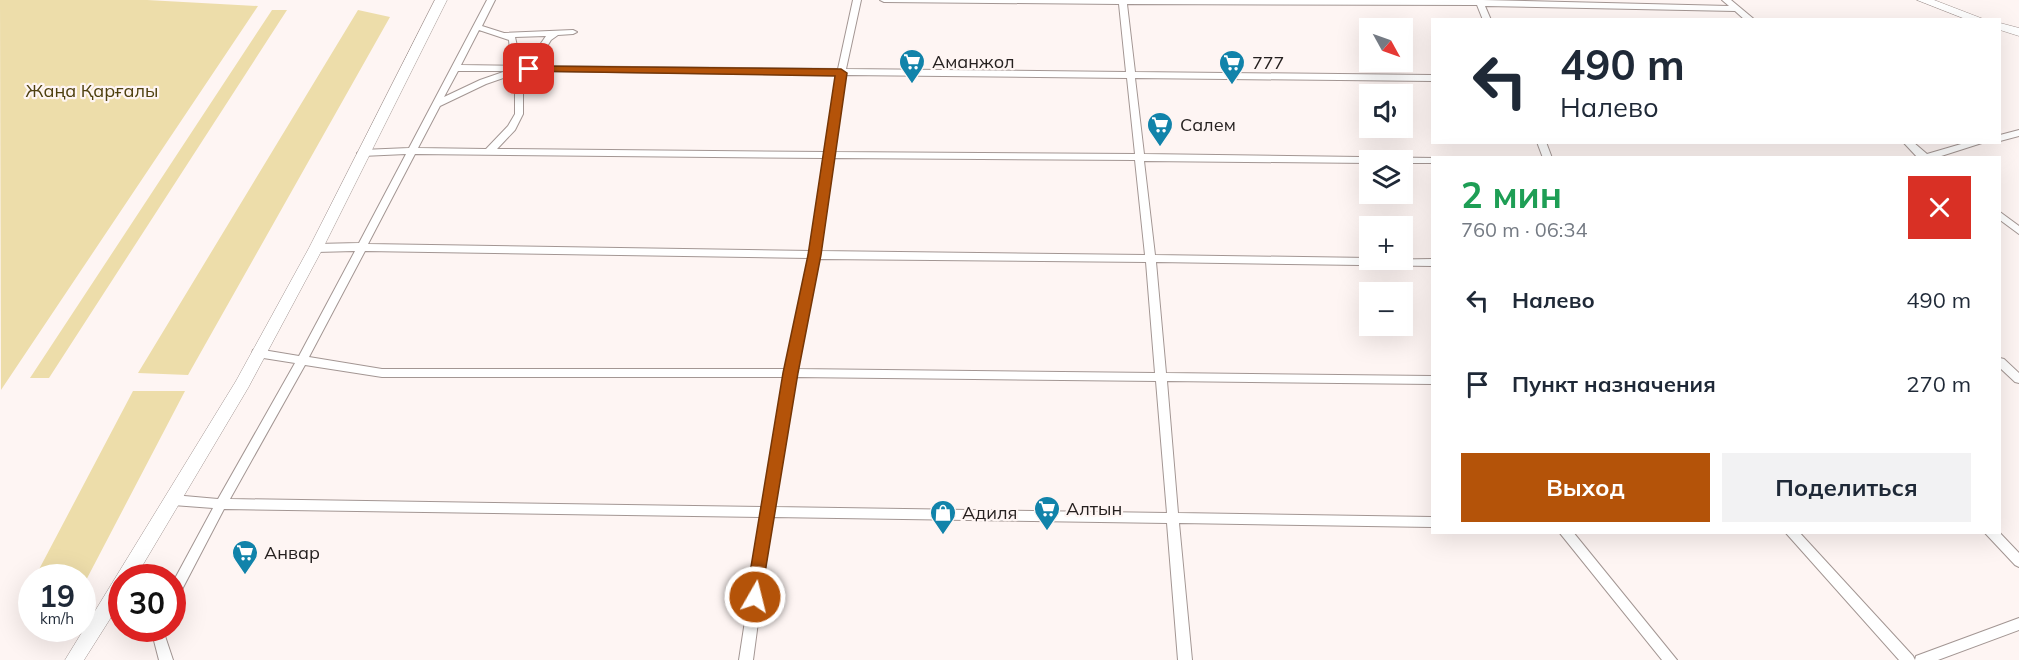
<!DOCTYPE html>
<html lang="ru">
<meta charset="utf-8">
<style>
body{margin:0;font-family:Mulish,sans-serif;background:#f2f2f3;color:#1f2937;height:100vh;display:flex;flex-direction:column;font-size:22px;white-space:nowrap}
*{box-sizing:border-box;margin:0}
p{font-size:20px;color:#747a83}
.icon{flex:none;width:33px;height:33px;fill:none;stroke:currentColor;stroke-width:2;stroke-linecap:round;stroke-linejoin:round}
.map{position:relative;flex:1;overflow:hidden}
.sheet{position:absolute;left:1431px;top:156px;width:570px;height:378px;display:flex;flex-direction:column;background:#fff;border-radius:0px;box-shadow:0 6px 24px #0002}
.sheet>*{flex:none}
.top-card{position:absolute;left:1431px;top:18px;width:570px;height:126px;border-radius:0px;box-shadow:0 6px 24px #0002;background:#fff;color:#1f2937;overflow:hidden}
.needle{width:39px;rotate:130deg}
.buttons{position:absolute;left:1359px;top:18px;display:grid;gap:12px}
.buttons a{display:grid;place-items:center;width:54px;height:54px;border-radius:0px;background:#fff;box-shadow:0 6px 24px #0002;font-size:30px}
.speed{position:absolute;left:18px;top:564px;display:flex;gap:12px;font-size:30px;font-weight:700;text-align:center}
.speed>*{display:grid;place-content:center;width:78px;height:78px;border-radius:50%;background:#fff;box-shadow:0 6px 24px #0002;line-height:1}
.speed small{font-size:15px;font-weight:400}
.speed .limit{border:9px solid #d22;background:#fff;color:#111}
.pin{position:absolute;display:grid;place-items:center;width:51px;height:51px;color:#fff;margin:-26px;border-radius:12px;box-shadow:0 3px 9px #0006}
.me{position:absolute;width:66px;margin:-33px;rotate:8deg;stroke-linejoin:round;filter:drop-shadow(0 0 4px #0008)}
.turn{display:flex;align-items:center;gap:21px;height:126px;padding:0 30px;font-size:27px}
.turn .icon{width:78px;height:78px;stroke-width:2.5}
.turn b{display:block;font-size:42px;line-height:51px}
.round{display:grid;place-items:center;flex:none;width:63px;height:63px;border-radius:0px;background:#f2f2f3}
.head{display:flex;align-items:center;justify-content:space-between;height:102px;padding:0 30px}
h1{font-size:36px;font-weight:700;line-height:45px;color:#1e9e55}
.cta{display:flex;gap:12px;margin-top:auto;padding:12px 30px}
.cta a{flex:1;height:69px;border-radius:0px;background:#b45309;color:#fff;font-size:24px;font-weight:700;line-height:69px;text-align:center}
.cta a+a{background:#f2f2f3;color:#1f2937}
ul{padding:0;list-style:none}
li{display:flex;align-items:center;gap:18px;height:84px;padding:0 30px}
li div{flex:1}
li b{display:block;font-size:22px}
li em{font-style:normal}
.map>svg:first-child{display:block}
.green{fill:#edddaa}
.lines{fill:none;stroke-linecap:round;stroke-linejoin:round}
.minor-casing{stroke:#a39693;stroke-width:2}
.secondary-casing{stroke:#a39693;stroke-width:1}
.minor{fill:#fff;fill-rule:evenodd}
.secondary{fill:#fff;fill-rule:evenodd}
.route{fill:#b45309;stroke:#753606;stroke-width:1.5}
.labels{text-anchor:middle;stroke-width:4.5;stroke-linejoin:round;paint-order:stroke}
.poi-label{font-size:18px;fill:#262120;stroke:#fef5f3;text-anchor:start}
.park-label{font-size:18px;fill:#4e400f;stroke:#fef5f3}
</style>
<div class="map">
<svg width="2019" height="660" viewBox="0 0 2019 660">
<rect width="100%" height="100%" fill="#fef5f3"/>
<path class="green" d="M0 0H147L258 6 1 390Z
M272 10H287L49 378H30Z
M358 10 390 17 188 375 138 373Z
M133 391H185L83 586 82 578 35 577Z"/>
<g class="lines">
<defs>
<path id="minor" d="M487 0H495L482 26 504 33 573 30 577 32 573 34 558 35 551 40 543 53 526 62 530 66 838 69 853 0H861L846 69 1126 72 1119 4 884 2 880 0H1483L1729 6 1722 0H1731L1755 20H1745L1735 11 1485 6 1491 20H1483L1477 5 1127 4 1135 72 1432 75V81L1135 78 1144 154 1434 158H1432V163H1402V160H1370V163L1144 161 1155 255 1370 258V260L1432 259V266L1156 262 1166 373 1432 376V384L1167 381 1178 513 1432 517V527L1179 523 1192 660H1178L1167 523 772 517 753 660H739L761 517 224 509 176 601 172 603V584L213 508 173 505 169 504 167 500 169 496 173 495 218 499 295 363 257 357 253 356 252 353 253 350 257 349 299 356 355 251 316 252 311 248 316 244 359 243 406 154 362 156 357 153 362 150 409 148ZM479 30 509 40C510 51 511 61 520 66L461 65ZM546 36 537 49 521 57 519 55 515 37ZM458 71H506L480 80 444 97ZM512 71H523L515 86V114L508 126 486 149 418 148 440 106 486 84 512 75ZM532 71 837 75 825 152 497 149 515 130 523 114V86ZM845 75 1127 78 1135 154 834 152ZM415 154 824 158 811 251 368 244ZM833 158 1135 160 1145 255 820 251ZM365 251 809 258 786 369H382L309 357ZM819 259 1146 262 1155 373 796 369ZM305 365 382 377H784L762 507 230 499ZM795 377 1156 381 1167 513 774 507Z
M2019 130V136L2000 141V135Z
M1537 142H1546L1552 158H1543Z
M1903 142H1913L1927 154 1968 142H1985L1935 158H1918Z
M2000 212 2019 226V234L2000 220Z
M2000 358 2004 359 2019 373V383L2015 382 2000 368Z
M1559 532H1573L1677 660H1662Z
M1785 532H1799L1913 656 1915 660 1916 656 2019 618V630L1938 660H1899Z
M1984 532H1999L2019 553V567L2015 565Z
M153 628H166L164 633 173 660H159L152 633Z"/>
<path id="secondary" d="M435 0H447L323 248 248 388 135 578H122V600L84 660H65L236 381 309 248Z
M1917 0H1934L1986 20H1968Z
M2000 23 2019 28V36L2000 30Z"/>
</defs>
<use href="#minor" class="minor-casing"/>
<use href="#secondary" class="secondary-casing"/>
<use href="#minor" class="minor"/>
<use href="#secondary" class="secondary"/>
</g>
<path class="route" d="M529 66 841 69 847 73 821 255 798 373 760 603 755 605 749 603 746 597 783 373 808 255 835 76 525 71V67Z"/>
<defs>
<symbol id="supermarket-pin" viewBox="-11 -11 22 30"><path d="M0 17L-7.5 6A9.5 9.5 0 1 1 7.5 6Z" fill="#1183aa" stroke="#fef5f3"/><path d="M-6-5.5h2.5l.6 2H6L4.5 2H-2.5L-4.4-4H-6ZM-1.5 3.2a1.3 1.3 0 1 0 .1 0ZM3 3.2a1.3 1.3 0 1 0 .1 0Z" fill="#fff"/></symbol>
<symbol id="shop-pin" viewBox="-11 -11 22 30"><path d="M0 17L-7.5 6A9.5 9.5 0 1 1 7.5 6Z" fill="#1183aa" stroke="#fef5f3"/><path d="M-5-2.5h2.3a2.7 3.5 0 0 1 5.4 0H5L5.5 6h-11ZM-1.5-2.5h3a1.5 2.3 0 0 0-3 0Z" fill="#fff"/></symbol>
</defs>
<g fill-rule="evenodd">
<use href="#supermarket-pin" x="897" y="47" width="30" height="40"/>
<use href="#supermarket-pin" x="1217" y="48" width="30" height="40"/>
<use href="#supermarket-pin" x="1145" y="110" width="30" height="40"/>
<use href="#supermarket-pin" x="1032" y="494" width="30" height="40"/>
<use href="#shop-pin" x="928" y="498" width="30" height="40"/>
<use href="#supermarket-pin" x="230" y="538" width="30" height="40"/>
</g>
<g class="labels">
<g class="poi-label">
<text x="932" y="68">Аманжол</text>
<text x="1252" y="69">777</text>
<text x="1180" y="131">Салем</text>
<text x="1066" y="515">Алтын</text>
<text x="962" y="519">Адиля</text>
<text x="264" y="559">Анвар</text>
</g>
<g class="park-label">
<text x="92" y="97">Жаңа Қарғалы</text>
</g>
</g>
</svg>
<div class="buttons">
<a><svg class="needle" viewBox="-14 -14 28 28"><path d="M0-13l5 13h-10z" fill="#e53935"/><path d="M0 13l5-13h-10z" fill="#747a83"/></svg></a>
<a><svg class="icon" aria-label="sound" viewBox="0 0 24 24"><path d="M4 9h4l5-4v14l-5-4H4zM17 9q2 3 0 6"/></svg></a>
<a><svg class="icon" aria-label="layers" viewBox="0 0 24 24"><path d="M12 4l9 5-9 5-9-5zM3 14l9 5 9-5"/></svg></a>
<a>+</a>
<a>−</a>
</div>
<div class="speed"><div>19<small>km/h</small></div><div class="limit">30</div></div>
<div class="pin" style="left:529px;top:69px;background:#d93025"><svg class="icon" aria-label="arrive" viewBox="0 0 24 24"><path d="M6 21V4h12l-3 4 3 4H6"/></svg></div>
<svg class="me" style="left:755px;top:597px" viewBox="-20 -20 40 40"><circle r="17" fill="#b45309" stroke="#fff" stroke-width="3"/><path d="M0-11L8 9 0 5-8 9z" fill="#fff"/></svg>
<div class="top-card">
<div class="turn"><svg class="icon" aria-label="left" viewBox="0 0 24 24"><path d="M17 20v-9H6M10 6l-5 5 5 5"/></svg><div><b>490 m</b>Налево</div></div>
</div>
<section class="sheet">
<div class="head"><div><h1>2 мин</h1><p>760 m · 06:34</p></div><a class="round" style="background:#d93025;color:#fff"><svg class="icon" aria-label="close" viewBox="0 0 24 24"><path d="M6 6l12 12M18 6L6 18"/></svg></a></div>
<ul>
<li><svg class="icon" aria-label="left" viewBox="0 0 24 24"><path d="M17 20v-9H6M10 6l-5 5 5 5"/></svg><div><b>Налево</b></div><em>490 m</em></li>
<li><svg class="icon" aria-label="arrive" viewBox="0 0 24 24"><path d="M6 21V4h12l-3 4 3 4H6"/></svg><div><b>Пункт назначения</b></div><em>270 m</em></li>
</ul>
<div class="cta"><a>Выход</a><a>Поделиться</a></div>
</section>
</div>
